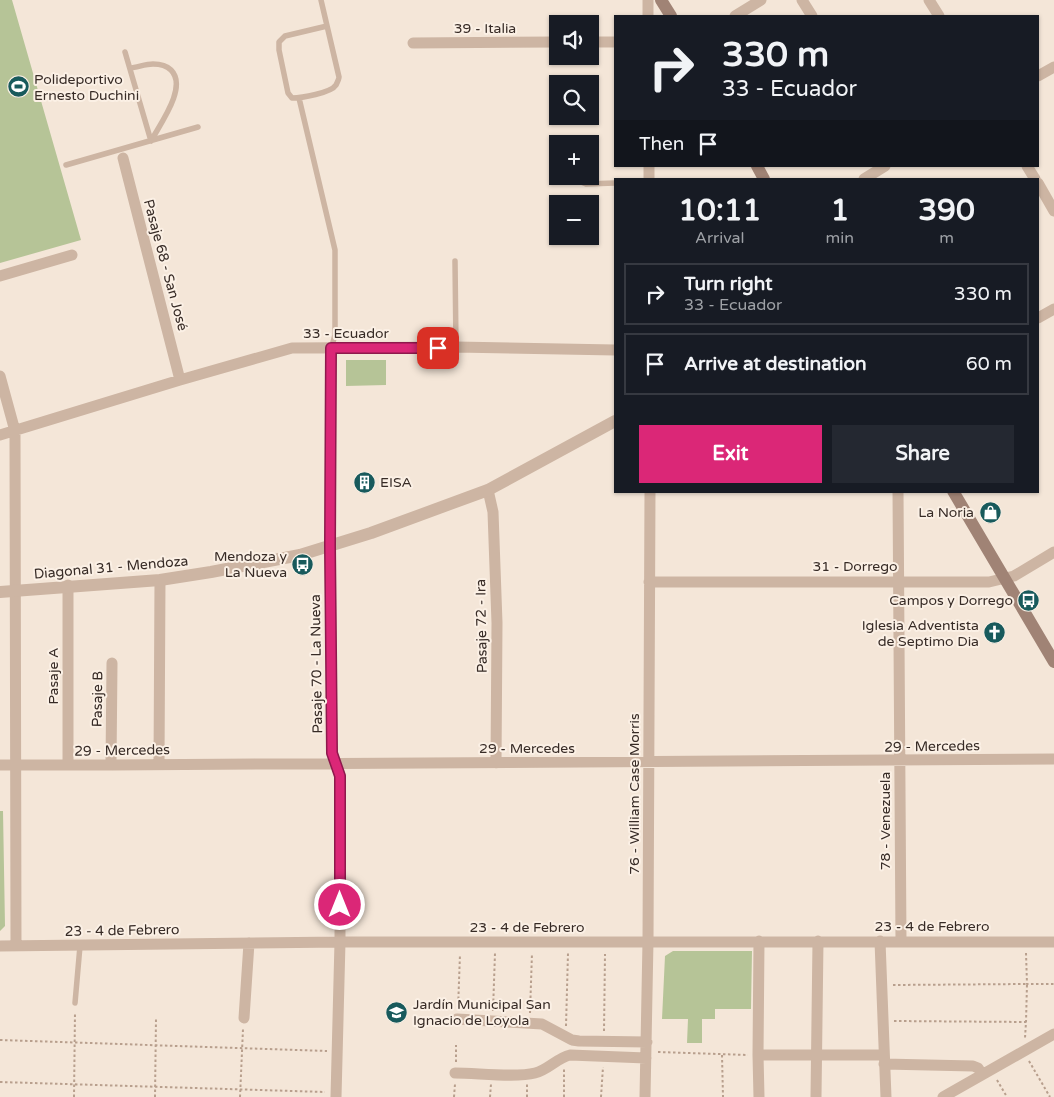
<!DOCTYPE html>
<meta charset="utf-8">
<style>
body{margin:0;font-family:"Varela Round",sans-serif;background:#242831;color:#f1f3f6;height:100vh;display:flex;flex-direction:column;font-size:19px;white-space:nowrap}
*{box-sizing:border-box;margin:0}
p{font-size:16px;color:#9ea1a6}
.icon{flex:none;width:28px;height:28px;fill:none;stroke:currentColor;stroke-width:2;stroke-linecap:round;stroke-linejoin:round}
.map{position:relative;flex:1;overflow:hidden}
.details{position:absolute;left:614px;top:178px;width:425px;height:315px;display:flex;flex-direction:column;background:#171b24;border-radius:0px;box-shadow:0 1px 4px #0004}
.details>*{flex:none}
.hud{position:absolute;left:614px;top:15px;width:425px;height:152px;border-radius:0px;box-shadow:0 1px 4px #0004;background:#171b24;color:#f1f3f6;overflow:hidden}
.buttons{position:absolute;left:549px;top:15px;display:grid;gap:10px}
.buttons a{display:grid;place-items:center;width:50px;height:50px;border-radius:0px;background:#171b24;box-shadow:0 1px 4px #0004;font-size:25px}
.pin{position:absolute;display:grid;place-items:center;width:42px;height:42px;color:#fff;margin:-21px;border-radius:10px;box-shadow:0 2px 8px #0006}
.me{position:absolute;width:55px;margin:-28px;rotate:0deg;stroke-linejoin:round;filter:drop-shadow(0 0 4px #0008)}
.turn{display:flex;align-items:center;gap:18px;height:105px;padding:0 25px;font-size:22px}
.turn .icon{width:65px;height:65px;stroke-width:2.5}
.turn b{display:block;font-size:35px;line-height:42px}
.then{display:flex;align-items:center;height:48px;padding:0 25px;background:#0003;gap:10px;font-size:19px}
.eta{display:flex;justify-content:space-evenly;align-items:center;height:85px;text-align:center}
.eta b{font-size:30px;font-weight:700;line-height:35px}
.primary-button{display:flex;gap:10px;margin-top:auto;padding:10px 25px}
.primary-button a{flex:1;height:58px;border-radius:0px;background:#db2777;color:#fff;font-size:20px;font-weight:700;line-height:58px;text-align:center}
.primary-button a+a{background:#242831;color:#f1f3f6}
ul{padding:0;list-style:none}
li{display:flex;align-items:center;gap:15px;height:62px;margin:0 10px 8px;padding:0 15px;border:2px solid #363941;border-radius:0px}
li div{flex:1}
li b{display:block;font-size:19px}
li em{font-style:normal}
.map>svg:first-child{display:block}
.green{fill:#b6c497}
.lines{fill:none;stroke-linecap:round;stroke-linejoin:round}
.path{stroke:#b89f8d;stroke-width:2;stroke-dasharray:2.5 2.5;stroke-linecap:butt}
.service{stroke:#cdb5a3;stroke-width:5.5}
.minor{stroke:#cdb5a3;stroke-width:11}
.tertiary{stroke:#cdb5a3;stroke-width:12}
.secondary{stroke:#a08375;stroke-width:12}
.route-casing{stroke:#8e194d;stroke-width:12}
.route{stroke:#db2777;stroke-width:9}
.labels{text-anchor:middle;stroke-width:4;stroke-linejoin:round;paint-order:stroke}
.street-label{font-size:14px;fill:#372b26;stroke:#fbf0e5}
.poi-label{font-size:14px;fill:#372b26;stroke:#fbf0e5;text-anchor:end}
</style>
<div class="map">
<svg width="1054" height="1097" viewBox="0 0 1054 1097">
<rect width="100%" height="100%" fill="#f4e6d8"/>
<path class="green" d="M0 0H12L81 240 0 263Z
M346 360H386V385L346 386Z
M0 811H3L5 926 0 931Z
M673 951H752L751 1009H715V1019H702V1043H687L688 1019H662L665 956Z"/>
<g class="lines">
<path class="path" d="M1026 953 1027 984H1054
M893 985 1027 984 1026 1022
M458 1009 460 954
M493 1011 495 953
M530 1013 532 953
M894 1021 1026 1022 1025 1038
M566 1026 568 953
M604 1031 605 954
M0 1040 327 1051
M658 1052 748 1055
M722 1055 723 1097
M1029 1061 1050 1097
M456 1062V1045
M997 1080 1007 1097
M0 1082 325 1092
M74 1097 75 1012
M155 1097 156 1018
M240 1097 243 1029
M454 1097 455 1084
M490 1097 491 1084
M527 1097V1084
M564 1097V1069
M601 1097 603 1067"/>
<path class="service" d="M321 0 339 77C339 79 337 83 336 85 331 93 301 98 292 98L288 93 279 50V42L285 36 327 26
M125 52 151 141
M130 68C138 67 146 64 153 64 160 64 167 66 171 70 188 87 160 124 151 141
M299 98 335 250V335L331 349
M66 165 198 127
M580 176 581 182 586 184 615 183
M455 261 456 347
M75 1003 80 946"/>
<path class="minor" d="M802 0 812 16
M929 0 939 16
M648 16V0
M735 16 761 0
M590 42H615
M413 43 558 42
M1038 76 1054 67
M123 158 180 380
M649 166V179
M1027 166 1035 179
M864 179 885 166
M1038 183 1054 211
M0 276 72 255
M1038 318 1054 309
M331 349 330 546 332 753 340 776V942L336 1097
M0 376 15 431 16 946
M0 435 180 380 292 348 456 347 615 350
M488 490 493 512 497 623 496 763
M898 491 901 941
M649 582H989L1014 576 1054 552
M68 585V765
M159 764 160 580
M0 765H111L1054 759
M111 765 112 663
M759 941 758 1055 759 1097
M880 941 886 1097
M0 946 340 942H1054
M244 1018 249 943
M457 1019 542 1024 572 1040 579 1041 647 1042
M758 1055H884
M884 1064 973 1066 978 1068 982 1074
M455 1073C477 1073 516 1078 535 1073 548 1070 557 1058 570 1055L646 1058
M645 1097 648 941 650 491
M816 1097 818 941
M943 1097 1054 1034"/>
<path class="tertiary" d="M0 592 160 580 211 572 300 555 371 533 488 490 615 421"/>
<path class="secondary" d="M661 0 671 16
M757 166 764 179
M953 491 1054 662"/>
</g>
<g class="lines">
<defs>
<path id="route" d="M340 905V776L332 753 330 546 331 348H438"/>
</defs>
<use href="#route" class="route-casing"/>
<use href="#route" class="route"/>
</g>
<defs>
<symbol id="stadium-disc" viewBox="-11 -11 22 22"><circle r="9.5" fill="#185a5c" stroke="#fbf0e5"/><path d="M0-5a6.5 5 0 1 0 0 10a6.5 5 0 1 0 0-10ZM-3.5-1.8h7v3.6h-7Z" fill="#fff"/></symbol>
<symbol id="building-disc" viewBox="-11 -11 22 22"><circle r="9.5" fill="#185a5c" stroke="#fbf0e5"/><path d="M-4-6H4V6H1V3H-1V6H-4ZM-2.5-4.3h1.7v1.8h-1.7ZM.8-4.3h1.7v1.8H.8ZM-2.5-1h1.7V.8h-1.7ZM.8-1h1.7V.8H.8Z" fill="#fff"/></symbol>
<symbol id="shop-disc" viewBox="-11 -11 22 22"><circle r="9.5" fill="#185a5c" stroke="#fbf0e5"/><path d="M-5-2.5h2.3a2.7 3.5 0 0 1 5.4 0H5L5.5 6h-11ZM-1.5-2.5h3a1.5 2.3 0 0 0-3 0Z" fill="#fff"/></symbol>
<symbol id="bus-disc" viewBox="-11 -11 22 22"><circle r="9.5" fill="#185a5c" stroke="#fbf0e5"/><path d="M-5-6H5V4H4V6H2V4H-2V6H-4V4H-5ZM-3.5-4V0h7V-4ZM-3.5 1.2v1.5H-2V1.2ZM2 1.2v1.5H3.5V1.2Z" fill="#fff"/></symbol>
<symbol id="church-disc" viewBox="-11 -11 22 22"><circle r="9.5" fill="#185a5c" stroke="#fbf0e5"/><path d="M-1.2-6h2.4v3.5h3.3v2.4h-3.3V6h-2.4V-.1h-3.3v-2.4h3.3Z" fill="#fff"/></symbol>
<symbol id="school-disc" viewBox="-11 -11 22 22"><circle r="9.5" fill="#185a5c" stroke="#fbf0e5"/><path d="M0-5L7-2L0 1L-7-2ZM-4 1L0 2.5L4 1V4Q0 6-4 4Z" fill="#fff"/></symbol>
</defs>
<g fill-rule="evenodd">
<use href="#stadium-disc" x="6" y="74" width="25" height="25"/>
<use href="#building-disc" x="352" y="470" width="25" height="25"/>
<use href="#shop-disc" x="978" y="500" width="25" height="25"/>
<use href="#bus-disc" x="290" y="552" width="25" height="25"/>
<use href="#bus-disc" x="1016" y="588" width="25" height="25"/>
<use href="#church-disc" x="982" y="620" width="25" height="25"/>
<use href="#school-disc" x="384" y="1000" width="25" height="25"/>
</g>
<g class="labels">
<g class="street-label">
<text x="485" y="33">39 - Italia</text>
<text transform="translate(166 265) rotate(75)" y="5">Pasaje 68 - San José</text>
<text x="346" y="338">33 - Ecuador</text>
<text x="855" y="571">31 - Dorrego</text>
<text transform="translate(111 567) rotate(-5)" y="5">Diagonal 31 - Mendoza</text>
<text transform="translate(481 626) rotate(-91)" y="5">Pasaje 72 - Ira</text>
<text transform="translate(316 664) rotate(-91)" y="5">Pasaje 70 - La Nueva</text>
<text transform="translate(53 676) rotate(-90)" y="5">Pasaje A</text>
<text transform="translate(97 699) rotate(-89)" y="5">Pasaje B</text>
<text transform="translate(932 746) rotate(-1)" y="5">29 - Mercedes</text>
<text x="527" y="753">29 - Mercedes</text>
<text transform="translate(122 750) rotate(-1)" y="5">29 - Mercedes</text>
<text transform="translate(634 794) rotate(-90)" y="5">76 - William Case Morris</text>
<text transform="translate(885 821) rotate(-90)" y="5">78 - Venezuela</text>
<text x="932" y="931">23 - 4 de Febrero</text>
<text x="527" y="932">23 - 4 de Febrero</text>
<text transform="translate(122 930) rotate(-1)" y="5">23 - 4 de Febrero</text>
</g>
<g class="poi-label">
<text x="34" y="84" text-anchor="start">Polideportivo<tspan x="34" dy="16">Ernesto Duchini</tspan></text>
<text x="380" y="487" text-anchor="start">EISA</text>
<text x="974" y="517">La Noria</text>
<text x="287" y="561">Mendoza y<tspan x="287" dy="16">La Nueva</tspan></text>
<text x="1013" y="605">Campos y Dorrego</text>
<text x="979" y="630">Iglesia Adventista<tspan x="979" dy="16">de Septimo Dia</tspan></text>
<text x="413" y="1009" text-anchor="start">Jardín Municipal San<tspan x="413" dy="16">Ignacio de Loyola</tspan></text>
</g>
</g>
</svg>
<div class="buttons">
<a><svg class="icon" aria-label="sound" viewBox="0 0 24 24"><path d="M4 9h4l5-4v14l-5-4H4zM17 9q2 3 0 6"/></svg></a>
<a><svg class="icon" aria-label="search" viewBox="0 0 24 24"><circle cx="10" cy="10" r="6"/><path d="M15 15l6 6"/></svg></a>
<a>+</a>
<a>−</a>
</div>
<div class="pin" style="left:438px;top:348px;background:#d93025"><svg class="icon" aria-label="arrive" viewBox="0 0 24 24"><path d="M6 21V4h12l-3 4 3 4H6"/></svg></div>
<svg class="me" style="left:340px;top:905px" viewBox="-20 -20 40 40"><circle r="17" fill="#db2777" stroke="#fff" stroke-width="3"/><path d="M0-11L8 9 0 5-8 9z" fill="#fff"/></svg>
<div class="hud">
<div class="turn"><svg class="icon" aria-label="right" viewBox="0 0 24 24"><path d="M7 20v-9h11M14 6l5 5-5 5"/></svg><div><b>330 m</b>33 - Ecuador</div></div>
<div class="then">Then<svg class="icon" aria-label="arrive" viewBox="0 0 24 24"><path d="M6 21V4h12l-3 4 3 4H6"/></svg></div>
</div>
<section class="details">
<div class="eta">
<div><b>10:11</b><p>Arrival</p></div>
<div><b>1</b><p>min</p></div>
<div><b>390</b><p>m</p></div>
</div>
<ul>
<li><svg class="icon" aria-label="right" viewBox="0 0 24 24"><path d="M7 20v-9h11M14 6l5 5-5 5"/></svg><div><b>Turn right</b><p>33 - Ecuador</p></div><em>330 m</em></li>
<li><svg class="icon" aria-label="arrive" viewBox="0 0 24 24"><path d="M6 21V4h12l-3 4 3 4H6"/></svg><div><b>Arrive at destination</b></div><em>60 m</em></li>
</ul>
<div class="primary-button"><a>Exit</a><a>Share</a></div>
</section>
</div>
